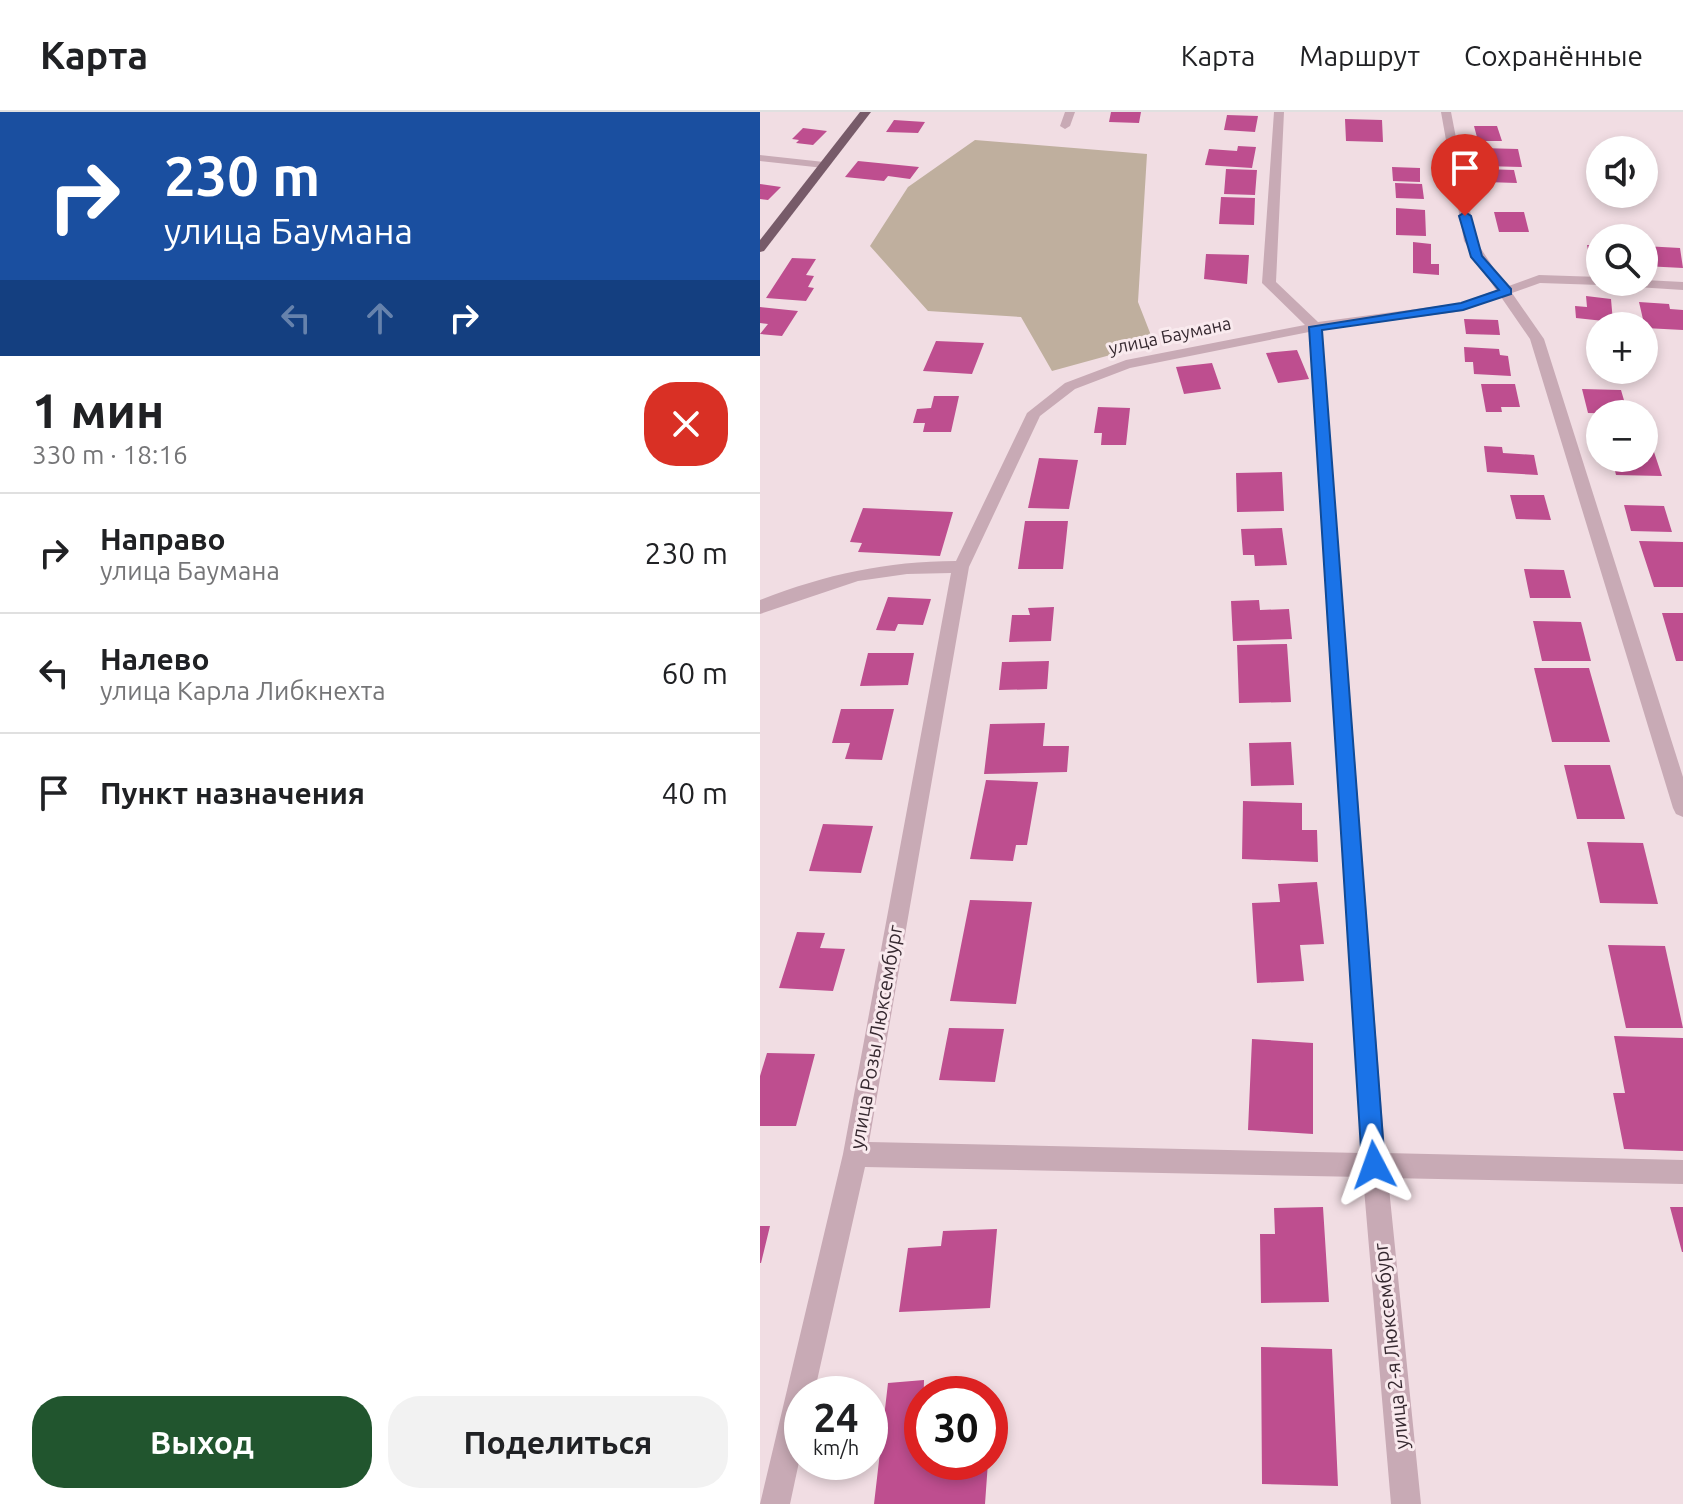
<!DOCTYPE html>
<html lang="ru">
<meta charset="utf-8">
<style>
body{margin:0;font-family:Ubuntu,sans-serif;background:#f2f2f2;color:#202124;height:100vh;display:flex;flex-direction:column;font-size:30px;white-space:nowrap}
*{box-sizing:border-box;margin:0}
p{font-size:26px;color:#757577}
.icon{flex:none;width:44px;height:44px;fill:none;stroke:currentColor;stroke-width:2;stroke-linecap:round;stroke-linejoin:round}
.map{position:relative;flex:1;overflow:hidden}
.drawer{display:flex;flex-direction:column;background:#fff;width:760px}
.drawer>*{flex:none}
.hud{background:#1a4fa0;color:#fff;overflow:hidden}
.controls{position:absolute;left:826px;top:24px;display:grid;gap:16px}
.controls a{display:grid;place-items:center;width:72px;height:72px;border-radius:50%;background:#fff;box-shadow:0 4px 12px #0003;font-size:40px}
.speed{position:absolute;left:24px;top:1264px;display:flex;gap:16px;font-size:40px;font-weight:700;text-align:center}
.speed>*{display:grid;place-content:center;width:104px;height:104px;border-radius:50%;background:#fff;box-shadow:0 4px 12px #0003;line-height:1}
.speed small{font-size:20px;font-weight:400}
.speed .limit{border:12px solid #d22;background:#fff;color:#111}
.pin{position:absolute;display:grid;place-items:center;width:68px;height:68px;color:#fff;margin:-82px -34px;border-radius:50% 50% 50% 0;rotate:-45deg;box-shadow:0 0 8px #0007}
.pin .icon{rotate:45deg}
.me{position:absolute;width:88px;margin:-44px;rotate:356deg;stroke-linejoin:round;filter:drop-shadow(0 0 6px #0008)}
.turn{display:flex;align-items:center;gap:28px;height:168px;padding:0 32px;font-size:36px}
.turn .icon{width:104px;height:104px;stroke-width:2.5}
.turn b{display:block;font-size:56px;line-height:68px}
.lanes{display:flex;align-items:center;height:76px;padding:0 32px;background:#0003;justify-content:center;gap:40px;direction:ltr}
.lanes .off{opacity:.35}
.round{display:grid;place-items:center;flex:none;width:84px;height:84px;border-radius:32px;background:#f2f2f2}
.overview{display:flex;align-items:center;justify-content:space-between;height:136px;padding:0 32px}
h1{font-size:48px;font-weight:600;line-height:60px}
.button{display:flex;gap:16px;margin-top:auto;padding:16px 32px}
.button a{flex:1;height:92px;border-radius:32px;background:#21552e;color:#fff;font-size:32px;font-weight:600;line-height:92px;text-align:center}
.button a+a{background:#f2f2f2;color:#202124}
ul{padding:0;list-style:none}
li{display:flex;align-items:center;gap:24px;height:120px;padding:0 32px;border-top:2px solid #e0e0e0}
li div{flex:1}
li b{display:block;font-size:30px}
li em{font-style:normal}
header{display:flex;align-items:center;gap:48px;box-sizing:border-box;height:112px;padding:0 40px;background:#fff;border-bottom:2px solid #e0e0e0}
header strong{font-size:38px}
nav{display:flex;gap:44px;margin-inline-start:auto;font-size:28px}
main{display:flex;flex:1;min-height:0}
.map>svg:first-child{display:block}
.green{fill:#bfaf9e}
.building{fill:#be4e8f}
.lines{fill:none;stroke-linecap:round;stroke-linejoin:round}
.minor{fill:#c8aab5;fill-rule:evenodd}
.major{fill:#775b69;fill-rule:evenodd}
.route{fill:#1a73e8;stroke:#114b97;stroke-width:2}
.labels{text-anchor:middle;stroke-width:6;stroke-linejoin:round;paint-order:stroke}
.far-street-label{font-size:18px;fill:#362930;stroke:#f9eaee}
.street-label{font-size:20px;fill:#362930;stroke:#f9eaee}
</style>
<header>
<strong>Карта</strong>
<nav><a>Карта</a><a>Маршрут</a><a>Сохранённые</a></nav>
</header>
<main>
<section class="drawer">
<div class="hud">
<div class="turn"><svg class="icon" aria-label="right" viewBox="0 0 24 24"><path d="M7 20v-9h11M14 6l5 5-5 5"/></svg><div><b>230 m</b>улица Баумана</div></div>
<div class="lanes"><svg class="icon off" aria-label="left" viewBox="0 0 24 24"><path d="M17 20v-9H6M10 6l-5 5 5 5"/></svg><svg class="icon off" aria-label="ahead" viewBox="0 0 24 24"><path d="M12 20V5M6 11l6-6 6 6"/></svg><svg class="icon" aria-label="right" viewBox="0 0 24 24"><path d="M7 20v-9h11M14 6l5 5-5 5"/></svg></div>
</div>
<div class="overview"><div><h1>1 мин</h1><p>330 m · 18:16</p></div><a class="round" style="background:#d93025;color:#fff"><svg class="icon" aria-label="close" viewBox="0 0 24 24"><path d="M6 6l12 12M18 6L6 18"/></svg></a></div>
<ul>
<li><svg class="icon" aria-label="right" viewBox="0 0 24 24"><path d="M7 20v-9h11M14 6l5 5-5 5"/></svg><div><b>Направо</b><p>улица Баумана</p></div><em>230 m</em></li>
<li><svg class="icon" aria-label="left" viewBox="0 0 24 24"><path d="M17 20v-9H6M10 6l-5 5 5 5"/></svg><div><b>Налево</b><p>улица Карла Либкнехта</p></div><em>60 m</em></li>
<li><svg class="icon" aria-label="arrive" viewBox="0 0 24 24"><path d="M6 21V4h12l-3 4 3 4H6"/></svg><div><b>Пункт назначения</b></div><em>40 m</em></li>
</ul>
<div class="button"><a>Выход</a><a>Поделиться</a></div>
</section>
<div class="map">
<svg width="923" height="1392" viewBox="0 0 923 1392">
<rect width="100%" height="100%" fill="#f1dde3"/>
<path class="green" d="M215 28 387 42 378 190 394 231 292 259 261 205 168 199 110 134 148 75Z"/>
<path class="building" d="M351 0H381L379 11 349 10Z
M467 3 498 4 495 20 464 18Z
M585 7 622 8 623 30 586 29Z
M134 8 165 10 158 21 126 20Z
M714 14H737L742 29H718Z
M43 16 67 19 53 33 36 31 39 28 32 27Z
M478 34 496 35 492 56 445 53 449 37 477 39Z
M720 36 758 37 762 55 723 54Z
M98 49 159 55 150 67 128 64 124 69 85 65Z
M632 55 660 56V70L633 69Z
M466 57 497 58 495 83 464 82Z
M724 57 754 58 757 71 726 70Z
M635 71 662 72 664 87 636 86Z
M0 72 21 75 8 88 0 87Z
M461 85 495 86 494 113 459 112Z
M636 96 665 98 666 124 636 123Z
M734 100H764L769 120H739Z
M653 130 671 132V152H679V163L653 161Z
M827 133 840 134V149L830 148Z
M884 134 920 136 923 156 884 154Z
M446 142 489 143 487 172 444 167Z
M32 146 56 147 46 163 54 164 48 175 54 176 46 189 6 186Z
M826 184 851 187 853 210 816 206 815 194 827 195Z
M879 190 909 192 910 197 923 198V218L885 216Z
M0 195 38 199 22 224 0 222 8 212 0 211Z
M704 207 738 208 740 223 706 222Z
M176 229 224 231 212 262 163 259Z
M704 235 739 237 740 243 748 244 751 264 714 262 713 250H705Z
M537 238 549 267 518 271 506 241Z
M452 251 461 277 424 282 416 255Z
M721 272H755L760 295H741L742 300H726Z
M822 277 861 278 868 302 828 301Z
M174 284H199L191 320H163L165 311H153L157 297 171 296Z
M338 295 370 296 366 333H341L342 321H334Z
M884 331H891L902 364 856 363 852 346H884Z
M724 334 742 335 743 341 774 343 778 363 727 360Z
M279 346 318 348 309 397 268 396Z
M522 360 524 399 477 400 476 361Z
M750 383H784L791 408 756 407Z
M864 393 904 394 912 420 871 419Z
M103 396 193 400 180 444 98 440 102 431 90 430Z
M265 409H308L303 457H258Z
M522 416 527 453 495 454 494 443H483L481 417Z
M879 429 923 430V475H894Z
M764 457 804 458 811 486H770Z
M128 485 171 487 163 513 138 512 135 519 116 518Z
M499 488 500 498 529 497 532 527 473 529 471 489Z
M294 495 291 529 249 530 252 503H270L268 496Z
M902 501H923V549H916Z
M773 509 821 510 831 549H782Z
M527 532 531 590 479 591 477 533Z
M108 541H154L148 573 100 574Z
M289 549 287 577 239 578 242 550Z
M774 556H829L850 630H792Z
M81 597H134L122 648 85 647 90 631H72Z
M285 611 283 634H309L307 660 224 662 230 612Z
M531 630 534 673 491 674 489 631Z
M804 653H850L865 707H817Z
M226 668 278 670 267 733H256L253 749 210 747Z
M483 689 542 691V718H557L558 750 482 747Z
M63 712 113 714 101 761 49 759Z
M827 730 883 731 898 792 840 791Z
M557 770 564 832 540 833 544 869 497 871 492 791 520 790 518 772Z
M210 788 272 790 256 892 190 889Z
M37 820 65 821 60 836 85 837 73 879 19 876Z
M848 833 905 834 923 916H866Z
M189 916 244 917 235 970 179 968Z
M854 924 923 926V1039L864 1037 853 981H865Z
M492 927 553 931V1022L488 1018Z
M7 941 55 942 36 1014H0V964Z
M563 1095 569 1190 501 1191 500 1122H515L514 1096Z
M910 1095H923V1140H922Z
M0 1114H10L1 1151H0Z
M237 1117 230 1196 139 1200 148 1136 181 1134 183 1119Z
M501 1235 572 1237 578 1374 502 1372Z
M164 1268 162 1350H228L225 1392H114L128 1271Z"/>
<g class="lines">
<path class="minor" d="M305 0H315L310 14 305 17 300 14Z
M514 0H524L516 170 558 210 701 191 736 178 704 129 681 0H691L716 129 746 175 779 163 840 165V170H846L840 173 780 171 752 181 784 227 923 665V705L916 702 913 696 770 227 741 185 703 199 562 218 625 1041 923 1048V1072L628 1066 661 1392H631L603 1065 105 1055 54 1282H42V1336L30 1392H0L83 1042 191 461 147 462 98 469 0 502V488C64 463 126 449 196 449L267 301 305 271 366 248 545 213 502 171ZM549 220 601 1041 109 1030 209 455 280 304 315 277 370 256Z
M0 43 64 50 70 53 64 56 0 49Z
M884 168 923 170V178L861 174 854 170Z"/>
<path class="major" d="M100 0H111L4 139 0 140V128Z"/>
</g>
<path class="route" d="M705 100 711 104 722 144 751 177V182L703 198 562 218 625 1053 622 1061 614 1065 606 1061 602 1053 549 215 701 191 739 178 711 145 699 104Z"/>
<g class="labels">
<g class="far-street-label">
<text transform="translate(410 224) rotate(-12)" y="6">улица Баумана</text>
</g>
<g class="street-label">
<text transform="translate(116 925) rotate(-80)" y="7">улица Розы Люксембург</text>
<text transform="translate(631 1234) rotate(-96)" y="7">улица 2-я Люксембург</text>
</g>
</g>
</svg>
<div class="controls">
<a><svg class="icon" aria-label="sound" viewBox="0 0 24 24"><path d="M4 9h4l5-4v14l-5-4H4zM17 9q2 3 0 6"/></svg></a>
<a><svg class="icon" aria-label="search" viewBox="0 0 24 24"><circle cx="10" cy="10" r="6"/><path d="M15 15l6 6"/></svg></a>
<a>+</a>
<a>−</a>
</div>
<div class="speed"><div>24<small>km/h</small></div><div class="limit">30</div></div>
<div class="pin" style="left:705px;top:104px;background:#d93025"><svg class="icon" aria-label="arrive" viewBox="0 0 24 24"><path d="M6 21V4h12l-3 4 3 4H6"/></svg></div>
<svg class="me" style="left:614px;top:1053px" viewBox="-20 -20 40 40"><path d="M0-17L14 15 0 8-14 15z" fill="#1a73e8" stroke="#fff" stroke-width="4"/></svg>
</div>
</main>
